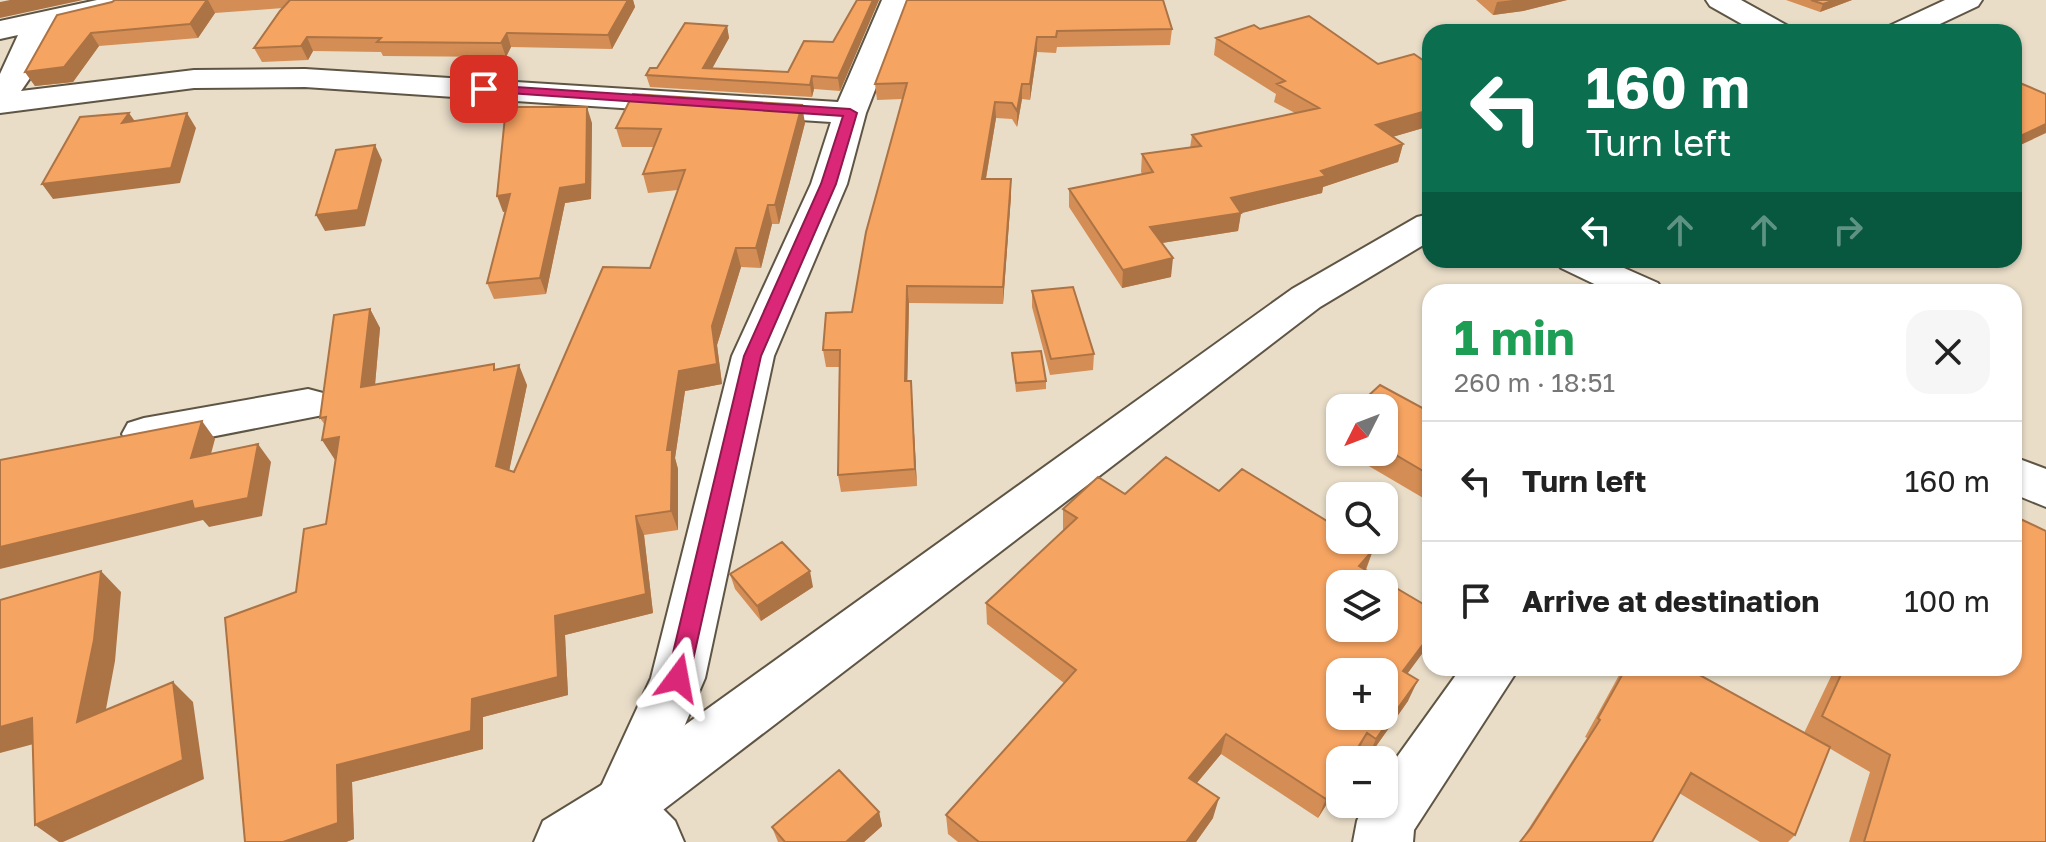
<!DOCTYPE html>
<meta charset="utf-8">
<style>
body{margin:0;font-family:"Golos Text",sans-serif;background:#f6f6f6;color:#222;height:100vh;display:flex;flex-direction:column;font-size:30px;white-space:nowrap}
*{box-sizing:border-box;margin:0}
p{font-size:26px;color:#767676}
.icon{flex:none;width:44px;height:44px;fill:none;stroke:currentColor;stroke-width:2;stroke-linecap:round;stroke-linejoin:round}
.map{position:relative;flex:1;overflow:hidden}
.panel{position:absolute;left:1422px;top:284px;width:600px;height:392px;display:flex;flex-direction:column;background:#fff;border-radius:24px;box-shadow:0 2px 6px #0004}
.panel>*{flex:none}
.top-card{position:absolute;left:1422px;top:24px;width:600px;height:244px;border-radius:24px;box-shadow:0 2px 6px #0004;background:#0b6e4f;color:#fff;overflow:hidden}
.needle{width:52px;rotate:228deg}
.controls{position:absolute;left:1326px;top:394px;display:grid;gap:16px}
.controls a{display:grid;place-items:center;width:72px;height:72px;border-radius:16px;background:#fff;box-shadow:0 2px 6px #0004;font-size:40px}
.pin{position:absolute;display:grid;place-items:center;width:68px;height:68px;color:#fff;margin:-34px;border-radius:16px;box-shadow:0 4px 12px #0006}
.me{position:absolute;width:88px;margin:-44px;rotate:13deg;stroke-linejoin:round;filter:drop-shadow(0 0 6px #0008)}
.turn{display:flex;align-items:center;gap:28px;height:168px;padding:0 32px;font-size:36px}
.turn .icon{width:104px;height:104px;stroke-width:2.5}
.turn b{display:block;font-size:56px;line-height:68px}
.lanes{display:flex;align-items:center;height:76px;padding:0 32px;background:#0003;justify-content:center;gap:40px;direction:ltr}
.lanes .off{opacity:.35}
.round{display:grid;place-items:center;flex:none;width:84px;height:84px;border-radius:24px;background:#f6f6f6}
.headline{display:flex;align-items:center;justify-content:space-between;height:136px;padding:0 32px}
h1{font-size:48px;font-weight:700;line-height:60px;color:#1e9e55}
ul{padding:0;list-style:none}
li{display:flex;align-items:center;gap:24px;height:120px;padding:0 32px;border-top:2px solid #e0e0e0}
li div{flex:1}
li b{display:block;font-size:30px}
li em{font-style:normal}
.map>svg:first-child{display:block}
.lines{fill:none;stroke-linecap:round;stroke-linejoin:round}
.minor-casing{stroke:#5f5544;stroke-width:4}
.major-casing{stroke:#5f5544;stroke-width:4}
.minor{fill:#fff;fill-rule:evenodd}
.major{fill:#fff;fill-rule:evenodd}
.wall{fill:#d48d54}
.shaded-wall{fill:#ac7345}
.building{fill:#f6a462;stroke:#ac7345;stroke-width:2;fill-rule:evenodd}
.route{fill:#db2777;stroke:#8e194d;stroke-width:2}
</style>
<div class="map">
<svg width="2046" height="842" viewBox="0 0 2046 842">
<rect width="100%" height="100%" fill="#e9ddc8"/>
<g class="lines">
<defs>
<path id="minor" d="M97 0H135C120 22 75 23 50 28L30 78 21 91 194 70 305 69 838 102 882 0H910L866 113 847 184 774 356 705 678 653 799 675 821 684 842H615L600 826 592 806 651 678 732 356 811 184 831 122 305 87 194 88 0 113V74L18 35 0 39V21Z
M1706 0H1741L1788 26 1793 32H1756L1710 6Z
M1555 260H1606L1658 283 1664 292H1611L1561 268Z
M308 389 323 393 330 404 323 415 144 450 128 445 122 434 128 423 144 418Z
M2014 457 2046 469V507L2014 494Z
M1461 668H1519L1414 830 1413 842H1353L1357 821 1364 804H1384V775Z"/>
<path id="major" d="M1945 0H1982L1978 6 1923 32H1884L1889 26Z
M1430 214V241L1320 307 642 826 617 842H534L543 821 600 786 1292 289 1417 217Z"/>
</defs>
<use href="#minor" class="minor-casing"/>
<use href="#major" class="major-casing"/>
<use href="#minor" class="minor"/>
<use href="#major" class="major"/>
</g>
<path class="wall" d="M115 0H633L635 7 612 49 511 47 506 57 383 56 381 52 313 51 308 60 262 62 254 48 283 8 215 13 198 38 99 46 73 82 35 86 25 72Z
M857 0H879L840 91 814 89 812 97 650 87 646 75 727 26 729 38 712 68 788 72 833 42Z
M907 0 1172 29 1170 45 1057 47 1056 53 1037 52 1030 100 1022 99 1017 127 1012 119 996 118 986 179 1011 196 1003 304 909 303 907 381H911L912 398 917 486 841 492 838 475 839 367H826L823 350 852 312 903 99 877 100 875 84Z
M1476 0H1567L1523 11 1493 15Z
M1786 0H1852L1820 12Z
M1260 29 1378 64 1430 65V126L1392 137 1403 144 1398 162 1323 187 1322 193 1241 213 1238 231 1162 243 1171 277 1122 288 1069 207V189L1142 174 1141 172 1142 154 1190 148 1192 135 1295 113 1274 102 1276 94 1214 55 1216 38Z
M592 123 591 199 565 203 546 294 494 299 487 283 506 211 503 212Z
M805 123 779 224H772L761 268 741 267 717 345 722 384 685 391 675 458 678 469V530L644 535 653 613 565 635 568 695 483 717V749L352 782 354 839 346 842H245L296 592 326 524 336 460 322 440 325 425 320 418 370 309 380 328 375 385 497 370 527 385 509 470 514 472 650 268 678 190 648 193 643 174 654 147H622L616 128Z
M1032 291 1094 354 1093 370 1050 375 1032 307Z
M1012 353 1046 381V389L1016 392Z
M1384 408 1430 412V502L1345 452H1384Z
M1340 422V449L1333 445Z
M1219 491 1373 550 1366 570 1430 643 1407 673 1408 701 1367 759 1358 753 1354 760H1340V783L1318 818 1221 754 1197 783 1213 818 1196 842H958L948 834 946 815 1064 683 987 624 986 603 1063 531V509L1125 494Z
M730 574 813 587 761 621 735 589Z
M1623 668H1687L1804 733 1835 668H2014L2046 842H1849L1870 772 1829 748 1795 835 1788 842H1760L1679 793 1520 842 1587 738 1585 737Z
M879 812 882 826 864 842H778L772 827Z"/>
<path class="shaded-wall" d="M10 0H83L0 18V2Z
M208 0 215 13 198 38 190 24Z
M628 0H633L635 7 612 49 608 35Z
M873 0H879L840 91 838 78Z
M1513 0H1567L1523 11 1493 15 1497 2Z
M1835 0H1852L1820 12 1823 4Z
M727 26 729 38 707 78 703 68Z
M91 33 99 46 73 82 35 86 25 72Z
M507 33 511 47 506 57 501 43Z
M307 37 313 51 308 60 301 46Z
M1037 37V52L1030 100V84Z
M812 76 814 89 812 97 810 85Z
M1022 84V99L1017 127V111Z
M995 102 996 118 983 195 982 179Z
M802 105 805 123 779 224 775 205Z
M587 107 592 123 591 199 565 203 546 294 540 278 560 188Z
M1430 110V126L1372 143 1376 125Z
M129 113 139 127 122 123Z
M187 113 196 128 180 183 53 199 42 184Z
M2046 124V133L2014 148V139Z
M1403 144 1398 162 1323 187 1322 193 1238 214 1241 213 1238 231 1149 245 1150 227 1231 198 1321 171Z
M375 145 382 160 365 226 325 231 316 215Z
M1011 179V196L1003 304V287Z
M510 194 516 210 503 212 497 196Z
M768 205 772 224 761 268 756 248Z
M736 248 741 267 717 345 722 384 685 391 675 458 678 469V530L671 511 667 450 679 371 712 326Z
M1173 258 1171 277 1122 288 1123 270Z
M907 286 909 303 907 398 905 381Z
M370 309 380 328 373 407 361 387Z
M519 365 527 385 506 486 496 466Z
M911 381 912 398 917 486 915 469Z
M202 421 215 439 205 476 191 458Z
M339 437 351 457 335 460 322 440Z
M258 444 271 462 262 516 209 527 203 520 0 569V547Z
M636 516 644 535 653 613 565 635 568 695 483 717V749L352 782 354 839 346 842H283L337 765 472 699 555 616Z
M1373 550 1365 571 1359 566Z
M101 571 121 592 115 661 100 741 77 722Z
M810 571 813 587 761 621 757 606Z
M1430 635V643L1394 692 1403 671Z
M1418 680 1408 701 1367 759 1376 739Z
M173 682 193 702 204 779 63 842H59L35 825Z
M32 718 56 738 0 753V727Z
M1367 733 1354 760H1350Z
M1226 734 1221 754 1185 797 1189 778Z
M1340 776V783L1318 818 1326 799Z
M1219 798 1213 818 1196 842H1187Z
M879 812 882 826 864 842H846Z"/>
<path class="building" d="M115 0H207L190 24 91 33 64 67 25 72 57 15 112 2Z
M290 0H628L608 35 507 33 501 43 377 42 381 38 307 37 301 46 254 48 280 11Z
M857 0H873L838 78 812 76 810 85 646 75 650 68H657L685 23 727 26 703 68 788 72 804 41 833 42Z
M907 0H1163L1172 29 1057 31 1056 37H1037L1030 84H1022L1017 111 1012 103 995 102 982 179H1011L1003 287 907 286 905 381H911L915 469 838 475 840 350H823L826 313 852 312 866 232 907 83 875 84Z
M1811 0H1835L1823 4Z
M1309 16 1378 64 1414 54 1430 65V110L1376 125 1403 144 1321 171 1326 176 1231 198 1241 213 1150 227 1173 258 1123 270 1069 189 1153 172 1142 154 1201 146 1192 135 1319 108 1277 84 1285 81 1216 38 1254 25 1260 29Z
M2020 83 2046 94V124L2014 139V85Z
M633 94 802 105 775 205H768L756 248H736L712 326 717 364 679 371 667 450H672L671 511 636 516 646 594 555 616 558 677 472 699 471 731 337 765 338 823 283 842H245L225 618 296 592 304 529 326 524 339 437 322 440 326 417 320 418 334 315 370 309 361 387 494 364V370L519 365 496 466 514 472 603 267 650 268 685 170 643 174 661 129 616 128Z
M506 107H587L586 184 560 188 540 278 487 283 510 194 497 196Z
M129 113 122 123 187 113 171 168 42 184 80 117Z
M375 145 358 210 316 215 336 150Z
M1073 287 1094 354 1051 359 1032 291Z
M1041 351 1046 381 1016 383 1012 353Z
M1380 385 1430 412V475L1384 448V408H1355Z
M202 421 191 458 258 444 248 498 194 509 192 501 0 547V460Z
M1166 457 1219 491 1242 469 1340 529V540H1358L1373 550 1359 566 1430 608V635L1403 671 1418 680 1376 739 1367 733 1350 760H1340V776L1326 799 1226 734 1189 778 1219 798 1187 841 1188 842H979L946 815 1076 670 986 603 1077 518 1063 509 1098 477 1125 494ZM1340 584H1384V628H1340ZM1340 672H1384V716H1340Z
M2014 516 2046 531V842H1864L1890 755 1822 716 1844 668H2014Z
M782 542 810 571 757 606 730 574Z
M101 571 94 640 77 722 173 682 183 760 35 825 32 718 0 727V600Z
M1626 668H1687L1830 747 1795 835 1691 773 1652 842H1520L1531 828 1600 720 1598 718Z
M839 770 879 812 846 842H785L772 827Z"/>
<path class="route" d="M484 85 850 109 857 113 836 184 761 356 689 678 686 685 678 687 670 685 667 678 744 356 821 184 843 116 479 91V86Z"/>
</svg>
<div class="controls">
<a><svg class="needle" viewBox="-14 -14 28 28"><path d="M0-13l5 13h-10z" fill="#e53935"/><path d="M0 13l5-13h-10z" fill="#767676"/></svg></a>
<a><svg class="icon" aria-label="search" viewBox="0 0 24 24"><circle cx="10" cy="10" r="6"/><path d="M15 15l6 6"/></svg></a>
<a><svg class="icon" aria-label="layers" viewBox="0 0 24 24"><path d="M12 4l9 5-9 5-9-5zM3 14l9 5 9-5"/></svg></a>
<a>+</a>
<a>−</a>
</div>
<div class="pin" style="left:484px;top:89px;background:#d93025"><svg class="icon" aria-label="arrive" viewBox="0 0 24 24"><path d="M6 21V4h12l-3 4 3 4H6"/></svg></div>
<svg class="me" style="left:678px;top:678px" viewBox="-20 -20 40 40"><path d="M0-17L14 15 0 8-14 15z" fill="#db2777" stroke="#fff" stroke-width="4"/></svg>
<div class="top-card">
<div class="turn"><svg class="icon" aria-label="left" viewBox="0 0 24 24"><path d="M17 20v-9H6M10 6l-5 5 5 5"/></svg><div><b>160 m</b>Turn left</div></div>
<div class="lanes"><svg class="icon" aria-label="left" viewBox="0 0 24 24"><path d="M17 20v-9H6M10 6l-5 5 5 5"/></svg><svg class="icon off" aria-label="ahead" viewBox="0 0 24 24"><path d="M12 20V5M6 11l6-6 6 6"/></svg><svg class="icon off" aria-label="ahead" viewBox="0 0 24 24"><path d="M12 20V5M6 11l6-6 6 6"/></svg><svg class="icon off" aria-label="right" viewBox="0 0 24 24"><path d="M7 20v-9h11M14 6l5 5-5 5"/></svg></div>
</div>
<section class="panel">
<div class="headline"><div><h1>1 min</h1><p>260 m · 18:51</p></div><a class="round"><svg class="icon" aria-label="close" viewBox="0 0 24 24"><path d="M6 6l12 12M18 6L6 18"/></svg></a></div>
<ul>
<li><svg class="icon" aria-label="left" viewBox="0 0 24 24"><path d="M17 20v-9H6M10 6l-5 5 5 5"/></svg><div><b>Turn left</b></div><em>160 m</em></li>
<li><svg class="icon" aria-label="arrive" viewBox="0 0 24 24"><path d="M6 21V4h12l-3 4 3 4H6"/></svg><div><b>Arrive at destination</b></div><em>100 m</em></li>
</ul>
</section>
</div>
